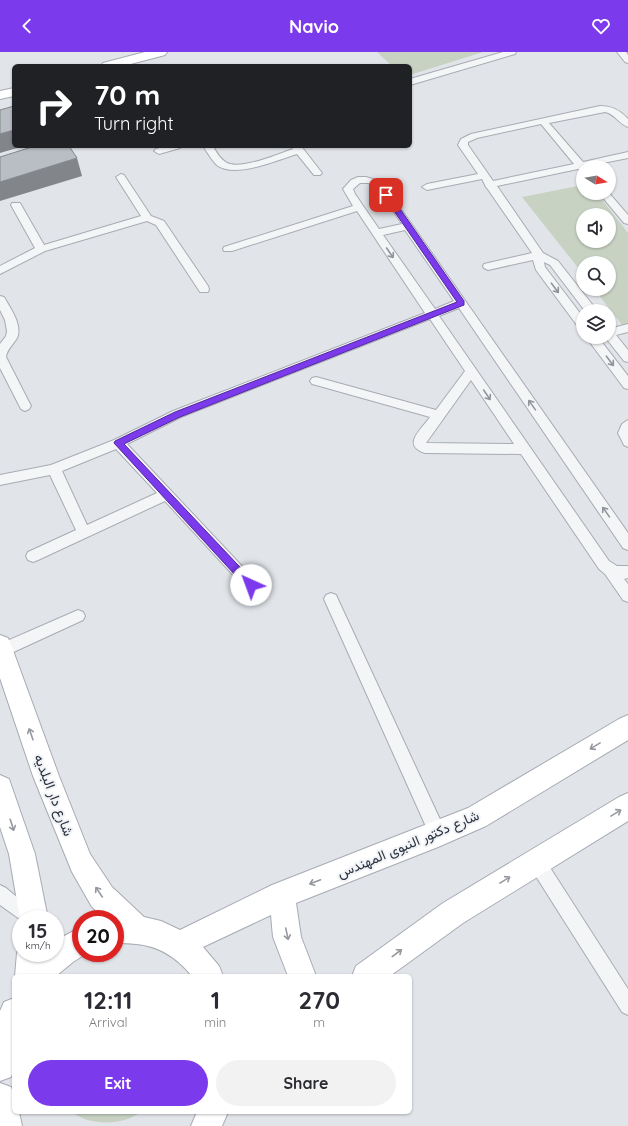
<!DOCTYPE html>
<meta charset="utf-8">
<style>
body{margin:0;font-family:Quicksand,Vazirmatn,sans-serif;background:#f2f2f3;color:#2b2b33;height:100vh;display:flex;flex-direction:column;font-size:15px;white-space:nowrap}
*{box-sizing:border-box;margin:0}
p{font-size:13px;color:#7c7c81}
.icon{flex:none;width:22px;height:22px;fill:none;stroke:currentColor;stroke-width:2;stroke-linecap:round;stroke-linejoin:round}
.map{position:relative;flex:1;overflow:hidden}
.side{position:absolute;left:12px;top:922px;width:400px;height:140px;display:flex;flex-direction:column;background:#fff;border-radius:6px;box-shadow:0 1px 3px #0004}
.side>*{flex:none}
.banner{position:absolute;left:12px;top:12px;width:400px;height:84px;border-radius:6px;box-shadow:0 1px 3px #0004;background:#202124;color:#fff;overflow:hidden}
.needle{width:26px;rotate:101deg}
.buttons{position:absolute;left:576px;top:108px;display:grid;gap:8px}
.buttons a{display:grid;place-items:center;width:40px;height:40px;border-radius:50%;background:#fff;box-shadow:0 1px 3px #0004;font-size:20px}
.speed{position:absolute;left:12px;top:858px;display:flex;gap:8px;font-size:20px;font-weight:700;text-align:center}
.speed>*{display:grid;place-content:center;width:52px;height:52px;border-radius:50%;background:#fff;box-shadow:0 1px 3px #0004;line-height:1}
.speed small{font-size:10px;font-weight:400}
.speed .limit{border:6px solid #d22;background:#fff;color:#111}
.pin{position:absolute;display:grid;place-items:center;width:34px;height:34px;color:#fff;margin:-17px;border-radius:8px;box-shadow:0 2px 6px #0006}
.me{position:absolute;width:44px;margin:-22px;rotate:317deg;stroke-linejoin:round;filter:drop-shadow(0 0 3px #0008)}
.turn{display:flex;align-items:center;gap:14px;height:84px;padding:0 16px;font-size:18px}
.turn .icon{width:52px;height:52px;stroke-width:2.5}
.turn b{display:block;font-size:28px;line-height:34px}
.eta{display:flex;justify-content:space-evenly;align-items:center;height:68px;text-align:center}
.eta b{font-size:24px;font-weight:800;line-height:28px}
.cta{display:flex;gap:8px;margin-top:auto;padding:8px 16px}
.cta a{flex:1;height:46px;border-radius:24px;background:#7c3aed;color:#fff;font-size:16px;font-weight:800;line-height:46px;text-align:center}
.cta a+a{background:#f2f2f3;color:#2b2b33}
header{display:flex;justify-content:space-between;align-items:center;height:52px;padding:0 16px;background:#7c3aed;color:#fff;font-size:18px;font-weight:800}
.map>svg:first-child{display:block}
.green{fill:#c7d2c3;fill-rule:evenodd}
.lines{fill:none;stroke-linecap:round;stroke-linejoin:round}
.lane-casing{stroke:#a7abb3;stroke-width:2}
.secondary-casing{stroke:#a7abb3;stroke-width:2}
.lane{fill:#f4f5f7;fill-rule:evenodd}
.secondary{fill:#fff;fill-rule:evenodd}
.shaded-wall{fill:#82858a}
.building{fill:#b9bec5;stroke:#82858a}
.oneway{stroke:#90949b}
.oneway2{stroke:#95999f}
.route{fill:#7c3aed;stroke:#51269a}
.labels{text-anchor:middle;stroke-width:4;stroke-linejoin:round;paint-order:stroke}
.street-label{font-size:14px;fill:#2b333f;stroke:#f1f3f6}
</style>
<header><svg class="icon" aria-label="back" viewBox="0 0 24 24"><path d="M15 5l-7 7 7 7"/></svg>Navio<svg class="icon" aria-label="heart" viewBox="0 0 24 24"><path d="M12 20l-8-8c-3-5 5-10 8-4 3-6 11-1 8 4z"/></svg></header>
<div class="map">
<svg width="628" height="1074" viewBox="0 0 628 1074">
<rect width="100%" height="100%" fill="#e1e4e9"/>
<path class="green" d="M377 0H483L410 23V14H392Z
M583 133V141H597L628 181V271L622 273 594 237H609V211H583V222L522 145ZM583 163H609V189H583Z
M72 1060H141C122 1074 90 1074 72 1060Z"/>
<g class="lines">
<defs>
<path id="lane" d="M503 0H516L515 2 410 33V27Z
M617 0H626L628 3V11L625 10Z
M600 54C612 54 620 58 628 67V75C619 72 615 62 605 60L549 71 583 110 628 100V106L583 115V119L578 117 497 134 543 201 558 209 595 256 597 259H585L550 213 544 210 545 215 583 265V277L579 276 536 218 533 208 488 218 484 216 483 214 484 212 532 201 487 136 486 135 482 127 427 138 422 135 427 132 478 122 458 93 461 87 471 82ZM541 72 574 112 493 129 468 93V90L477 86Z
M166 94H182L180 96 159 102 154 99 156 97Z
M203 94H213C216 100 220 107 227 111 242 118 278 102 293 97L291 94H301L322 121 320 123H314L297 102C277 108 237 126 218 114 212 109 208 101 203 94Z
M121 122 124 123 151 164 164 169 208 234 209 237 208 240H200L156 173 147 169 45 199 0 222V214L35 196 11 153 12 151H20L44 193 141 164 116 125Z
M358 125H366L382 130 628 481V498L623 496 459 256 439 264 609 509 617 514H628V526L624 527 628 532V550L623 548 605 522 599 517 521 402 425 401C401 393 421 378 430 365L316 333 312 332 310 329 312 326 316 325 436 358 465 319 430 267 181 365 127 392 256 529 258 533 256 537 251 539 246 537 165 449 38 508 33 510 28 508 26 504 28 500 76 478 50 423 0 433V423L51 413 114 388 173 359 425 261 357 159 232 199H224L223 197 224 195 353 154 343 137 351 128ZM360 131H368L376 134 402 172 379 177 355 142 353 137ZM405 178 454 249 435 257 383 183ZM471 328 514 392 426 391ZM116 397 157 441 87 473 62 419Z
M599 141H609L628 163V172L624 171Z
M0 244 4 245C10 256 23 273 17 286 13 293 7 297 6 305L31 354 29 357 25 359 21 357 0 316V292L6 284 7 279 5 268 0 258Z
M628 272V280L616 283 628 298V310L624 309 605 285H609V277Z
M586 285H598L628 324V337L624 336Z
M628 368V395L624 393 618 381 622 372Z
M331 541 336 543 444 776 446 782 444 788 438 790 432 788 324 547 326 543Z
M78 558 83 560 85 564 83 568 7 603 0 604V592Z
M536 801 542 803 628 937V963L622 960 530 815 528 809 530 803Z
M0 833 6 836 24 851 40 860 42 867H21V868L0 853Z"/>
<path id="secondary" d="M145 0H167L165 3 123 14H101L103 11Z
M14 36V44L0 47V39Z
M0 583 8 586 11 593 59 724 90 802 112 835 144 865 161 869 180 878 272 833 468 756 619 667 628 663V688L486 774 438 795 296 851 301 885 316 924H288L273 885 271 863 203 895 219 914 223 924H192C177 906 160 894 136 892 129 891 122 892 115 889V867H106L92 855 72 820 33 724 0 626Z
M0 723 9 727 35 802 48 867H21V869L20 867 9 802 0 775Z
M628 741V769L463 871 390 924H352L356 914 443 851 619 745Z
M81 875V901H87L73 910 56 924H15L17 901 21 891V901H55V889Z
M14 946V1016L11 1025 0 1029V959L4 950Z
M0 1031 11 1035 14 1043V1060H19L22 1074H0Z
M197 1060H228L222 1074H191Z"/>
</defs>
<use href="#lane" class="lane-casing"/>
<use href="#secondary" class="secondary-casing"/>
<use href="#lane" class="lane"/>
<use href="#secondary" class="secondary"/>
</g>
<path class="shaded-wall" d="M14 78V94H24L0 101V82Z
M77 106 82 124 0 149V130Z"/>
<path class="building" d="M14 54V78L0 82V58Z
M35 94H69L77 106 0 130V105Z"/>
<defs><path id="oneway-shaft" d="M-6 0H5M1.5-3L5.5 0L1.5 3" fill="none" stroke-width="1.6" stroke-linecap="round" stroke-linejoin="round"/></defs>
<g class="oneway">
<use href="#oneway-shaft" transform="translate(390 201) rotate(56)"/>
<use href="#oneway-shaft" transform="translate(555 236) rotate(53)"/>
<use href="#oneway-shaft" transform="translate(610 309) rotate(53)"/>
<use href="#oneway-shaft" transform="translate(487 343) rotate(56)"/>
<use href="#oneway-shaft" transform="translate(532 353) rotate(-125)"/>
<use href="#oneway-shaft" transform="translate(606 460) rotate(-125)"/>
</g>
<g class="oneway2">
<use href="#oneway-shaft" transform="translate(31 682) rotate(-109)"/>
<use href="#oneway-shaft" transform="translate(595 694) rotate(149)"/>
<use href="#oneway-shaft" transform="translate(616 761) rotate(-31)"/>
<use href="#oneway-shaft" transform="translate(12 773) rotate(72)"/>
<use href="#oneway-shaft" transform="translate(505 828) rotate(-32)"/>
<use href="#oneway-shaft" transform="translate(315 830) rotate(159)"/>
<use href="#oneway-shaft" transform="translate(99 840) rotate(-124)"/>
<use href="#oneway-shaft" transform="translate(287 882) rotate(78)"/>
<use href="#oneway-shaft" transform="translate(397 901) rotate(-37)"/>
</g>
<path class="route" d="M384 141H389L464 249V253L180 365 124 392 254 530 255 533 254 536H247L114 391 115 389 175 360 457 250 383 143Z"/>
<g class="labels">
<g class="street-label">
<text transform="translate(54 743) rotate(69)" y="5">شارع دار البلديه</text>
<text transform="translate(408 792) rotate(-23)" y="5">شارع دكتور النبوى المهندس</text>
</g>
</g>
</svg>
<div class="buttons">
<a><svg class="needle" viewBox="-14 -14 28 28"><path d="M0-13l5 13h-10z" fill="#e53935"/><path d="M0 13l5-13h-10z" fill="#7c7c81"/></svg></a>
<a><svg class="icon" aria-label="sound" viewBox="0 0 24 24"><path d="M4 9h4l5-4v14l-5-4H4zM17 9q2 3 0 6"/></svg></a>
<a><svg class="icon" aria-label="search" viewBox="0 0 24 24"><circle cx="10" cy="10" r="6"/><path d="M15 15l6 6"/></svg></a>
<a><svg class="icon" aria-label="layers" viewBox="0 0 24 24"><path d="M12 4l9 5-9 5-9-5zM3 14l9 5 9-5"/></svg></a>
</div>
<div class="speed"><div>15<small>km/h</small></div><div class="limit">20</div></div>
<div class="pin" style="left:386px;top:143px;background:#d93025"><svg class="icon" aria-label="arrive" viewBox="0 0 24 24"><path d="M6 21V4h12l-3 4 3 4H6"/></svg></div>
<svg class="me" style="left:251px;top:533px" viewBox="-20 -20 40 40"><circle r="19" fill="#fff"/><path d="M0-13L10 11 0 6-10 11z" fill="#7c3aed"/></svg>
<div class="banner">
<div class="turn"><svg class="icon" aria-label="right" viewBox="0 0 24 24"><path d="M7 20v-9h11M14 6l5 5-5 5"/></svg><div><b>70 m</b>Turn right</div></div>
</div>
<section class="side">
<div class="eta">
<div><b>12:11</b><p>Arrival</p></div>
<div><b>1</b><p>min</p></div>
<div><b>270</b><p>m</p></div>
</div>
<div class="cta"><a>Exit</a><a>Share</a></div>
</section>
</div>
